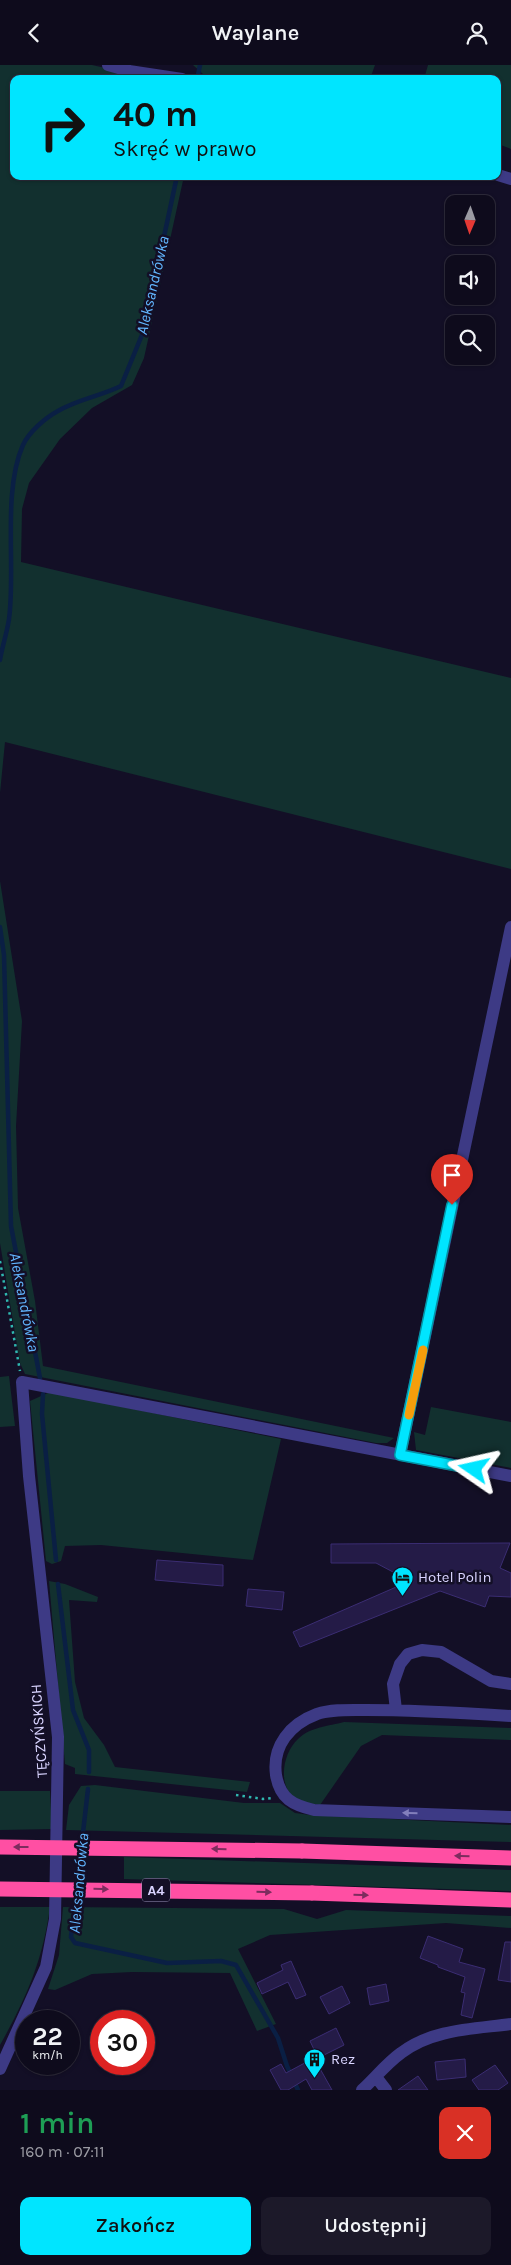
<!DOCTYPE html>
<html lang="pl">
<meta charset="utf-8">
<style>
body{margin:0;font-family:Karla,sans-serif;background:#1c1929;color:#f1f3f6;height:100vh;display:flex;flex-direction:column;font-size:19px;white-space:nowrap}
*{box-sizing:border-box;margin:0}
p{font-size:16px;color:#9b9ba3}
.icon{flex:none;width:28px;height:28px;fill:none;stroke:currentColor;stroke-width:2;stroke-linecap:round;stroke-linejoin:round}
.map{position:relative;height:2025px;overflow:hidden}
.details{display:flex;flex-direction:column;background:#0e0b1c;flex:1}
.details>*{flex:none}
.guide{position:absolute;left:10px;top:10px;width:491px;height:105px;border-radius:10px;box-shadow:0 1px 4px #0004,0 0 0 1px #2e2b3b;background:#00e5ff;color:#111;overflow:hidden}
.needle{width:32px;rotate:182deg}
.tools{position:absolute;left:445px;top:130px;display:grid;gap:10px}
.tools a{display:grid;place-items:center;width:50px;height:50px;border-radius:10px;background:#0e0b1c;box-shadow:0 1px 4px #0004,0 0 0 1px #2e2b3b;font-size:25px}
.speed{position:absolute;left:15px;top:1945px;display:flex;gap:10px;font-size:25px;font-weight:700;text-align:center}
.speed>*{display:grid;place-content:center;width:65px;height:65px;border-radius:50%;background:#0e0b1c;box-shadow:0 1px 4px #0004,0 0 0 1px #2e2b3b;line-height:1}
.speed small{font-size:12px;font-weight:400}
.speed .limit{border:8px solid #d22;background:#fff;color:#111}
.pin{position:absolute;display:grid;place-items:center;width:42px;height:42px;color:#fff;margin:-51px -21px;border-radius:50% 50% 50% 0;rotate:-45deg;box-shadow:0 0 5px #0007}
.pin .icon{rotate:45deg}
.me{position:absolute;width:55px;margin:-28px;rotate:281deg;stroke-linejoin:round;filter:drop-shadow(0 0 4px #0008)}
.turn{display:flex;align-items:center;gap:18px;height:105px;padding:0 20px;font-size:22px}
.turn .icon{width:65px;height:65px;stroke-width:2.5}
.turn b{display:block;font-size:35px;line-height:42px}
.round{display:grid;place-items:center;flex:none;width:52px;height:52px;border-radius:10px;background:#1c1929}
.overview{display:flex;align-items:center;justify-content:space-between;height:85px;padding:0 20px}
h1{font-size:30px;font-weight:600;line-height:38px;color:#1e9e55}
.primary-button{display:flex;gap:10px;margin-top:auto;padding:10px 20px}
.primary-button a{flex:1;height:58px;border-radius:10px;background:#00e5ff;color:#111;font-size:20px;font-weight:600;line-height:58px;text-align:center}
.primary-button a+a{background:#1c1929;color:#f1f3f6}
header{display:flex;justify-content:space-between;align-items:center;height:65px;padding:0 20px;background:#0e0b1c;font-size:22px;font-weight:600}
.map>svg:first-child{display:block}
.green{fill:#12302f}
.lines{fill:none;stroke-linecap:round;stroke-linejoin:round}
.stream{stroke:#0a1f44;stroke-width:4.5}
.building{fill:#241b47;stroke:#3b2d73}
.path{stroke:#2fb8b0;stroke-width:2.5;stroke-dasharray:2.5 4;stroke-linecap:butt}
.minor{stroke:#3d3a85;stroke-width:12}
.highway{stroke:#ff4fa3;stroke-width:15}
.highway-bridge{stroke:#ff4fa3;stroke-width:15}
.oneway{fill:#837fbc}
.oneway2{fill:#7d2c5e}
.route-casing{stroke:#0095a6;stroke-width:12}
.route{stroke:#00e5ff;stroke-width:9}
.slow{stroke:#f59e0b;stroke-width:9}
.labels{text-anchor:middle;stroke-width:5;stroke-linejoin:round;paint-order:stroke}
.shield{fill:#130f26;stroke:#9e99be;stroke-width:1}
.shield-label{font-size:14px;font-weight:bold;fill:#d9d4ff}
.poi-label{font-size:15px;fill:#d9d4ff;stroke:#130f26;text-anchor:start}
.street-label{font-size:15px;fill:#d9d4ff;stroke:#130f26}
.water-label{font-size:16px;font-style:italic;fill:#62b6ff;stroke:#130f26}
</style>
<header><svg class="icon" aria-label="back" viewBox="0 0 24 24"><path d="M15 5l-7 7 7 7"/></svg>Waylane<svg class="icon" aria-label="person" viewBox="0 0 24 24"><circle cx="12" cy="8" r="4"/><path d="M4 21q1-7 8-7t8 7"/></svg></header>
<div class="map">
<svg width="511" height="2025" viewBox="0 0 511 2025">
<rect width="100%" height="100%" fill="#130f26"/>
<path class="green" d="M0 0H92L154 14H14V111H184L144 293 132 320 92 343 60 374 29 418 22 444 21 497 511 613V804L5 677 0 728Z
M193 0H375L370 14H219L203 9Z
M428 0H511V84L498 79V14H424Z
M0 816 22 956 16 1061 18 1143 35 1236 43 1301 394 1373 387 1378H376L25 1309 20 1298 0 1178Z
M9 1311 15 1361 0 1362V1312Z
M50 1327 281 1374 253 1495 101 1480 65 1481 61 1496 52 1499 46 1496 30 1336Z
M431 1342 511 1357V1403L416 1385 414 1367 425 1370Z
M49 1516 65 1519 98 1532 97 1537 69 1535 75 1617 84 1653 104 1680 115 1702 250 1717 247 1727 75 1709V1703L65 1699Z
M344 1657 511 1663V1675L382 1670 361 1681 320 1740C314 1739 303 1738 297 1735 277 1722 282 1689 298 1674 310 1662 329 1661 344 1657Z
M95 1720 244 1738H280L295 1748 310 1750 511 1760V1777L66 1765 69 1740 81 1721Z
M0 1726H50L52 1764 0 1765Z
M124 1792 511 1805V1826L124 1814Z
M0 1842H50C43 1895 26 1934 0 1980Z
M63 1842 284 1844 317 1854 346 1845 511 1851V1863L446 1858 270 1870 238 1884 276 1959 257 1966 230 1908 132 1907 92 1909 55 1925 48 1924 59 1890Z"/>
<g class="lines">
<path class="stream" d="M198 10 200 0
M0 595C2 582 7 568 9 554 16 503 2 427 23 380 29 367 45 353 58 346 78 334 101 331 121 321L144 265 177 111
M0 862 4 890 11 1161 40 1313
M43 1329 42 1349 56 1495
M58 1519 73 1645 89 1685V1707
M88 1724 71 1872 75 1878 167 1898 221 1896 236 1900 278 1973 287 2001 298 2025"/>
</g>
<path class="building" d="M510 1478 500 1503 511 1508V1532L489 1531 485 1542 440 1526 300 1582 293 1567 410 1516 376 1498H331V1479Z
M157 1495 223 1500V1521L155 1515Z
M248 1524 284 1527 282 1545 246 1541Z
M428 1871 463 1884 459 1897 485 1904 472 1953 461 1950 465 1928 461 1927 465 1912 438 1902V1900L420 1893Z
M505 1877H511V1917L498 1915Z
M291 1896 306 1930 296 1934 288 1917 262 1929 257 1918 283 1905 281 1900Z
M386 1919 389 1936 370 1940 367 1923Z
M342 1921 350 1938 329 1949 320 1932Z
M336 1963 344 1980 318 1993 310 1976Z
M314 1993 332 2025H312L306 2014 288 2025H281L270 2005 281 1999 286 2008Z
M465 1994 466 2012 437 2015 435 1997Z
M495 2000 508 2018 498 2025H479L472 2015Z
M418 2011 428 2025H398Z"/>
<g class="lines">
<path class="path" d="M0 1196 20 1306
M236 1730 263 1734 272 1733"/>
<path class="minor" d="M108 0 129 6 182 14
M498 110 511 114
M400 1390 511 862
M396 1645 393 1619 400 1599 408 1589 422 1585 441 1587 491 1616 511 1619
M511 1651C463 1648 414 1645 366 1645 350 1645 332 1644 317 1649 290 1659 272 1681 276 1710 280 1734 293 1740 314 1745L511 1752
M0 2004 46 1902 55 1854 58 1672 29 1411 22 1317 511 1411
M376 2012 386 2025
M362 2025C375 2013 387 1998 401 1988 432 1964 474 1964 511 1959"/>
<path class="highway" d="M302 1786 511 1793
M312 1828 511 1835"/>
<path class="highway-bridge" d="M0 1782 302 1786
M0 1824 312 1828"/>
</g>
<defs><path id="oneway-solid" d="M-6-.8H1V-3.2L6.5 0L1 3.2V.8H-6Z" transform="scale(1.25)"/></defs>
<use class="oneway" href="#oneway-solid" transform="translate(410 1748) rotate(-178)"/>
<g class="oneway2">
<use href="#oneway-solid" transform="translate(21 1782) rotate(-180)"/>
<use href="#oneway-solid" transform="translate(219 1784) rotate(-179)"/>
<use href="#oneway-solid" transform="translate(462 1791) rotate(-178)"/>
<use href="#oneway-solid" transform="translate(101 1824) rotate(1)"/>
<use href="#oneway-solid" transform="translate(264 1827) rotate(2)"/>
<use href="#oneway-solid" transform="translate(361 1830) rotate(2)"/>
</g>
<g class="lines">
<defs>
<path id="route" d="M452 1140 400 1390 474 1404"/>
</defs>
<use href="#route" class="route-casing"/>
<use href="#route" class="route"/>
<path class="slow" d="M409 1350 423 1285"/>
</g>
<defs>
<symbol id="hotel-pin" viewBox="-11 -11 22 30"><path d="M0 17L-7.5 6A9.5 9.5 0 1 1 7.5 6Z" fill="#00e5ff" stroke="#130f26"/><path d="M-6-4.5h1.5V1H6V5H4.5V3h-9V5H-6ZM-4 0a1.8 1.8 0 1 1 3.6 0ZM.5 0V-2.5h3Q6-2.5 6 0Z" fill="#111"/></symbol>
<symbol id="building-pin" viewBox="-11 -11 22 30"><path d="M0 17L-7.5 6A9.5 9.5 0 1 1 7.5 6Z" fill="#00e5ff" stroke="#130f26"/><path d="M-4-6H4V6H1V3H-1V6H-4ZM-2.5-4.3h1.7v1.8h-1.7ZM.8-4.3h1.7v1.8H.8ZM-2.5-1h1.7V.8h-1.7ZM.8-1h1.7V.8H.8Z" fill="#111"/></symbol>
</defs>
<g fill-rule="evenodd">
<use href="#hotel-pin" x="390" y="1500" width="25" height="34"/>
<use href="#building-pin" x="302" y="1982" width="25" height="34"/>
</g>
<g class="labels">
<rect class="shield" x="142" y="1813.5" width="28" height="23" rx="4"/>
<g class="shield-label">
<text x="156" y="1830">A4</text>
</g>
<g class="poi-label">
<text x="418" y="1517">Hotel Polin</text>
<text x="331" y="1999">Rez</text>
</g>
<g class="street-label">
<text transform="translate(39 1666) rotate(-94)" y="5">TĘCZYŃSKICH</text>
</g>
<g class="water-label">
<text transform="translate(152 220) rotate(-77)" y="6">Aleksandrówka</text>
<text transform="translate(25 1237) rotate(79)" y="6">Aleksandrówka</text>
<text transform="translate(78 1818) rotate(-85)" y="6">Aleksandrówka</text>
</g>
</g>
</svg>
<div class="tools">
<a><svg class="needle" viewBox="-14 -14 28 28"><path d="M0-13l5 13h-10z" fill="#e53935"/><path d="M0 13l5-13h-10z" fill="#9b9ba3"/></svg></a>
<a><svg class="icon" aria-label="sound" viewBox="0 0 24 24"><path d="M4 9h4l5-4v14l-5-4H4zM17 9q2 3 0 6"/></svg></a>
<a><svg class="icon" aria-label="search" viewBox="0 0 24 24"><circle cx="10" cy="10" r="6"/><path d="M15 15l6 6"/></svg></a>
</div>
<div class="speed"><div>22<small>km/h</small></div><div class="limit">30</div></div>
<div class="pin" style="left:452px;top:1140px;background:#d93025"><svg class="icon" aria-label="arrive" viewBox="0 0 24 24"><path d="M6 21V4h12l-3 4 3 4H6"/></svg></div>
<svg class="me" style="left:474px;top:1404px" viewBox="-20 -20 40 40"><path d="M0-17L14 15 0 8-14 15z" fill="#00e5ff" stroke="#fff" stroke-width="4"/></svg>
<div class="guide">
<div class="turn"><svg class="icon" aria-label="right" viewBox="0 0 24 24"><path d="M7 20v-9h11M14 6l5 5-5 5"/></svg><div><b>40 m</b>Skręć w prawo</div></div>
</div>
</div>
<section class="details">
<div class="overview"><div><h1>1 min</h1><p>160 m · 07:11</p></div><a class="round" style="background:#d93025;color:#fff"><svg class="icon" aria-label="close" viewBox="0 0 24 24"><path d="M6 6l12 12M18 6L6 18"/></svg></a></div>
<div class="primary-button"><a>Zakończ</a><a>Udostępnij</a></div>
</section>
